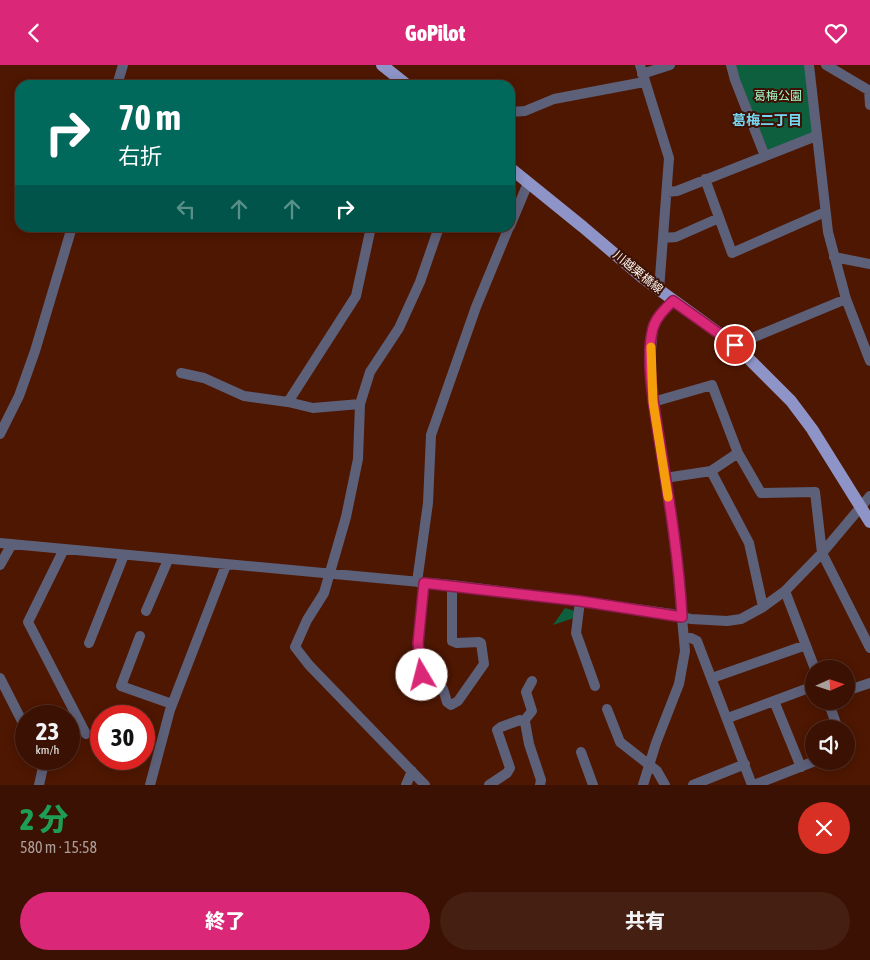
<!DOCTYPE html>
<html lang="ja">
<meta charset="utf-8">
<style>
body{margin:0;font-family:"Asap Condensed","Noto Sans JP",sans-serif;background:#451f11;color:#f1f3f6;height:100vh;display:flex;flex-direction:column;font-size:19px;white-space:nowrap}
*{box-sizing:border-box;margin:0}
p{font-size:16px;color:#ab9d99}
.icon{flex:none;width:28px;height:28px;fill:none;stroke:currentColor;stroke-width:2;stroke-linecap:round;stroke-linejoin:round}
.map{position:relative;height:720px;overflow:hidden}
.drawer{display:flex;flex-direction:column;background:#3a1102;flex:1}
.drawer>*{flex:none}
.top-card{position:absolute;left:15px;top:15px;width:500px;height:152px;border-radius:15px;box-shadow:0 2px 12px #0003,0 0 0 1px #543124;background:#00695c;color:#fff;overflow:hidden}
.needle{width:32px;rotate:87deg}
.buttons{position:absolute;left:805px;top:595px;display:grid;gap:10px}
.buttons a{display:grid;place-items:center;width:50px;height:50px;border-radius:50%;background:#3a1102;box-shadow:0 2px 12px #0003,0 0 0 1px #543124;font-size:25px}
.speed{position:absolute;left:15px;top:640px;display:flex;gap:10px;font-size:25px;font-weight:700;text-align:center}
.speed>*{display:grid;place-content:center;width:65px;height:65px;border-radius:50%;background:#3a1102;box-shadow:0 2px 12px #0003,0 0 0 1px #543124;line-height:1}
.speed small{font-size:12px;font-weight:400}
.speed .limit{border:8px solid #d22;background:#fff;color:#111}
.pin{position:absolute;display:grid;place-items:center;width:42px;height:42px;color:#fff;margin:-21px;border:2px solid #fff;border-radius:50%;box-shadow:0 1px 5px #0007}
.me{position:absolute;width:55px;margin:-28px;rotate:352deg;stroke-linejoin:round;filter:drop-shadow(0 0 4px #0008)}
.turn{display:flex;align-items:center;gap:18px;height:105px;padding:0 20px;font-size:22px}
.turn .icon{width:65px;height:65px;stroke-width:2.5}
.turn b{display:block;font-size:35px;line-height:42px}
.lanes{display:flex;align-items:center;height:48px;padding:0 20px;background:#0003;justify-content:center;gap:25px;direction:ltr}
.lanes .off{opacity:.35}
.round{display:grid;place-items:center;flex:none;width:52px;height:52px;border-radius:26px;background:#451f11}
.overview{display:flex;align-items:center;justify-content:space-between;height:85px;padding:0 20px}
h1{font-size:30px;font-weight:800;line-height:38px;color:#1e9e55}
.cta{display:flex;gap:10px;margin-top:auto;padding:10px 20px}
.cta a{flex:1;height:58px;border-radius:30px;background:#db2777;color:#fff;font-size:20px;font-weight:800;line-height:58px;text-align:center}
.cta a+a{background:#451f11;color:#f1f3f6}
header{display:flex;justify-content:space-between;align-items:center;height:65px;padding:0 20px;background:#db2777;color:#fff;font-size:22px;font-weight:800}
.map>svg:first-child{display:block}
.green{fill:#0d5f3d}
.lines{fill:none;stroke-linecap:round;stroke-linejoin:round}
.minor{stroke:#5d6079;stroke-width:10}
.major{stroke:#8e94c7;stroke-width:12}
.route-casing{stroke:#8e194d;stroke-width:12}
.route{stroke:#db2777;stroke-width:9}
.slow{stroke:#f59e0b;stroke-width:9}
.labels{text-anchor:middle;stroke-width:4;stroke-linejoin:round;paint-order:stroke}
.park-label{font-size:12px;fill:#a6facc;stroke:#3c1204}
.street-label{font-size:12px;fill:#faf3f0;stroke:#3c1204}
.neighbourhood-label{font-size:14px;font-weight:bold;fill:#75d7f3;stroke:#3c1204}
</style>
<header><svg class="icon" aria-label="back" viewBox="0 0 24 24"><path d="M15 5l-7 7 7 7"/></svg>GoPilot<svg class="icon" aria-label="heart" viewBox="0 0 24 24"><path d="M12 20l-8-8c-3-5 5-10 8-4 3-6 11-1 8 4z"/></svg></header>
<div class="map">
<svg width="870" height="720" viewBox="0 0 870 720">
<rect width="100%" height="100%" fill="#4e1702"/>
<path class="green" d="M736 0H806L813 68 768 85 739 13Z
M565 543 575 546 574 553 553 560Z"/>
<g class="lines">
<path class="minor" d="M640 0 669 93 659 225
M731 0 735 15 765 91
M809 0 828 167 846 234 870 296
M826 0 870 26
M642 9 670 0
M117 20 123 0
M869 25 870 40
M510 47 525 46 554 34 644 17
M705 114 732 188 825 147
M667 127 677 126 816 71
M510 161 528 118
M663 173 676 172 719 153
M834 192 870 199
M735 280 846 234
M181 308 204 313 244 331 288 337 313 343 360 339
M288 337 356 231 371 162
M653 337 712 320 738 388 711 406 665 413
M0 369 19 331 35 286 72 162
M738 388 761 428 815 427 822 488 870 583
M711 406 749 478 763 542
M0 478 452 520 580 536 672 549 691 554 727 556 741 554 763 542 785 526 822 488 870 431
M64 484 28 557 86 669
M0 500 12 479
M417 517 428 438 431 370 476 242 509 162
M424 518C422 535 414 599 424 611 428 616 437 620 443 624L447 637 451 640 458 636 484 599 481 578 479 577 457 578 452 576V520
M785 526 815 604
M580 536 576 568 595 621
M146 546 168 495
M140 571 121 621 172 639
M684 574 691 573 697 576 752 720
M89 578 124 490
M0 613 26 664
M712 613 806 580
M846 626 870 618
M774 636 801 702
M828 636 838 664
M607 644 620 677 657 706 665 720
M728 653 814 621
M524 656 532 646 526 627 532 616
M581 687 593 720
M39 720 44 698 42 694
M150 720 170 645 226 500
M406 720 412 706
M425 720 309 600 295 582 307 555 324 528 346 452 358 394 360 339 370 307 399 263 420 217 439 162
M489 720 507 708 510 703 497 665 501 662 520 655 525 657 529 679 541 715 540 720
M643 720 656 678 679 619 685 586 675 475 653 337 651 312V285L653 263 661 248 673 235
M693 720 745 699
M754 720 815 696"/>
<path class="major" d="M382 0 407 20
M510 103 583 162 643 213 735 280 791 336 812 364 870 457"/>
</g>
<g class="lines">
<defs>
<path id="route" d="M422 610 418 578 424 518 580 536 682 552C679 496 670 440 661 385 656 352 644 295 653 263 656 252 665 244 673 236L735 280"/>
</defs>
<use href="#route" class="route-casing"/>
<use href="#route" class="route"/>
<path class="slow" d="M651 282 653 337 668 432"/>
</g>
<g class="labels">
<g class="park-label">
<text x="778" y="35">葛梅公園</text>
</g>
<g class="street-label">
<text transform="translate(638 207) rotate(39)" y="4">川越栗橋線</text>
</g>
<g class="neighbourhood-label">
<text x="767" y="60">葛梅二丁目</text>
</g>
</g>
</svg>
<div class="buttons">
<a><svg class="needle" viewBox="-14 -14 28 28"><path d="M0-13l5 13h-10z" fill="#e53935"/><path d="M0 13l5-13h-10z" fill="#ab9d99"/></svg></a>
<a><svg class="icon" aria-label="sound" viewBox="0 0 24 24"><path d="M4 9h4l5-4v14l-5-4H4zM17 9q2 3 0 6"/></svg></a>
</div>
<div class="speed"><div>23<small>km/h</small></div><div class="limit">30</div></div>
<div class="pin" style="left:735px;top:280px;background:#d93025"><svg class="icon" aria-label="arrive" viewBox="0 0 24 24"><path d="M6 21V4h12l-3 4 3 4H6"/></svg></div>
<svg class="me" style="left:422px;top:610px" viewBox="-20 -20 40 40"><circle r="19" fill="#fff"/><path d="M0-13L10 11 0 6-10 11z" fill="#db2777"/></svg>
<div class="top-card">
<div class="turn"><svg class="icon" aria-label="right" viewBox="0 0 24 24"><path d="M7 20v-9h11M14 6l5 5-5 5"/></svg><div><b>70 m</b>右折</div></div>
<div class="lanes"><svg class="icon off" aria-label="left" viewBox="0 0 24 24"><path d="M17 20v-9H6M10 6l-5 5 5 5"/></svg><svg class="icon off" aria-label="ahead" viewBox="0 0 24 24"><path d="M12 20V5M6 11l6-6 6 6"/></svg><svg class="icon off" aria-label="ahead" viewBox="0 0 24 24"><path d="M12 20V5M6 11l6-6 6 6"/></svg><svg class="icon" aria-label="right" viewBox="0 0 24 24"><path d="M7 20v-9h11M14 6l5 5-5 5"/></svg></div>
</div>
</div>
<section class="drawer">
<div class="overview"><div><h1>2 分</h1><p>580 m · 15:58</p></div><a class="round" style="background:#d93025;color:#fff"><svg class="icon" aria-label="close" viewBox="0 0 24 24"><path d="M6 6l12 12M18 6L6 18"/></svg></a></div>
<div class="cta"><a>終了</a><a>共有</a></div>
</section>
